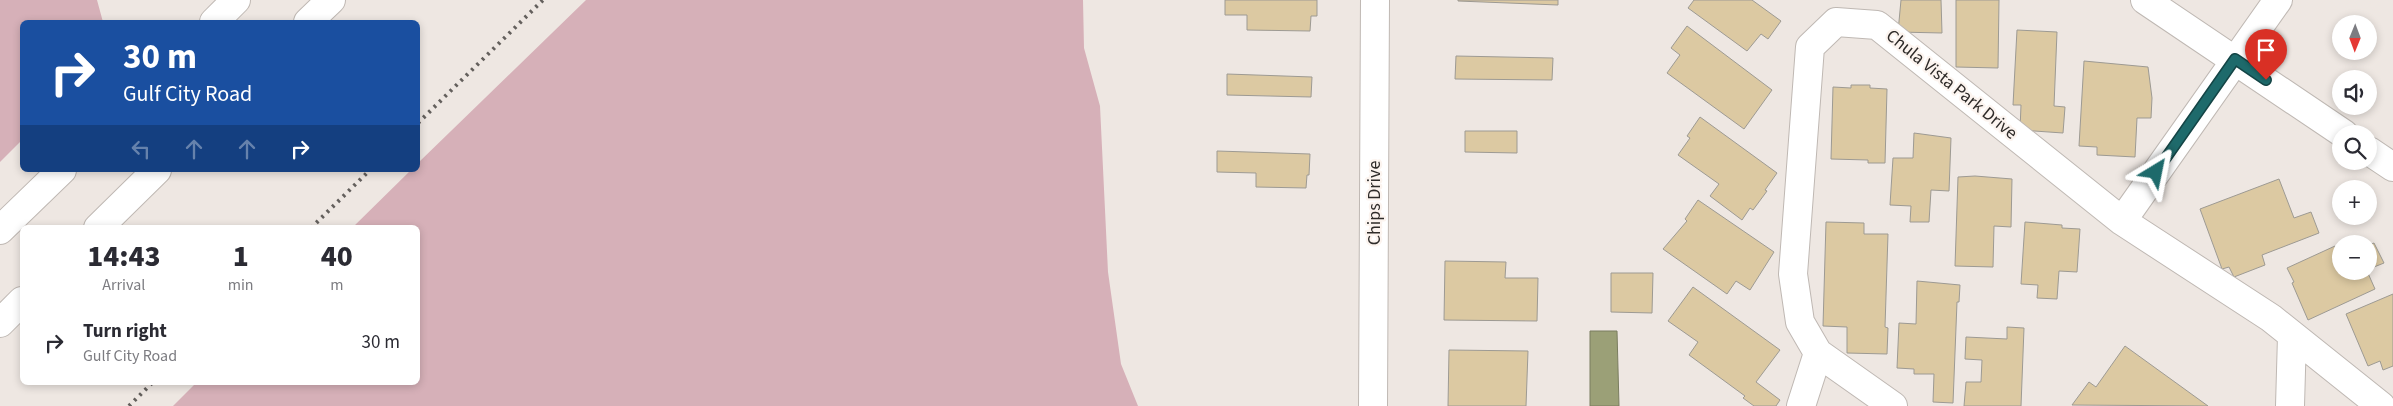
<!DOCTYPE html>
<meta charset="utf-8">
<style>
body{margin:0;font-family:"Source Sans 3",sans-serif;background:#f7f7f7;color:#2b2b33;height:100vh;display:flex;flex-direction:column;font-size:19px;white-space:nowrap}
*{box-sizing:border-box;margin:0}
p{font-size:16px;color:#7c7c81}
.icon{flex:none;width:28px;height:28px;fill:none;stroke:currentColor;stroke-width:2;stroke-linecap:round;stroke-linejoin:round}
.map{position:relative;flex:1;overflow:hidden}
.sheet{position:absolute;left:20px;top:225px;width:400px;height:160px;display:flex;flex-direction:column;background:#fff;border-radius:8px;box-shadow:0 2px 8px #0003}
.sheet>*{flex:none}
.top-card{position:absolute;left:20px;top:20px;width:400px;height:152px;border-radius:8px;box-shadow:0 2px 8px #0003;background:#1a4fa0;color:#fff;overflow:hidden}
.needle{width:32px;rotate:181deg}
.fabs{position:absolute;left:2332px;top:15px;display:grid;gap:10px}
.fabs a{display:grid;place-items:center;width:45px;height:45px;border-radius:50%;background:#fff;box-shadow:0 2px 8px #0003;font-size:25px}
.pin{position:absolute;display:grid;place-items:center;width:42px;height:42px;color:#fff;margin:-51px -21px;border-radius:50% 50% 50% 0;rotate:-45deg;box-shadow:0 0 5px #0007}
.pin .icon{rotate:45deg}
.me{position:absolute;width:55px;margin:-28px;rotate:35deg;stroke-linejoin:round;filter:drop-shadow(0 0 4px #0008)}
.turn{display:flex;align-items:center;gap:18px;height:105px;padding:0 20px;font-size:22px}
.turn .icon{width:65px;height:65px;stroke-width:2.5}
.turn b{display:block;font-size:35px;line-height:42px}
.lanes{display:flex;align-items:center;height:48px;padding:0 20px;background:#0003;justify-content:center;gap:25px;direction:ltr}
.lanes .off{opacity:.35}
.eta{display:flex;justify-content:space-evenly;align-items:center;height:85px;text-align:center}
.eta b{font-size:30px;font-weight:800;line-height:35px}
ul{padding:0;list-style:none}
li{display:flex;align-items:center;gap:15px;height:65px;padding:0 20px}
li div{flex:1}
li b{display:block;font-size:19px}
li em{font-style:normal}
.map>svg:first-child{display:block}
.green{fill:#d6b0b8}
.water{fill:#9ba077;stroke:#7a7d60}
.building{fill:#dcc9a2;stroke:#9d9a93}
.lines{fill:none;stroke-linecap:round;stroke-linejoin:round}
.minor-casing{stroke:#bfb8b3;stroke-width:30}
.tertiary-casing{stroke:#bfb8b3;stroke-width:30}
.primary-casing{stroke:#bfb8b3;stroke-width:30}
.minor{stroke:#fff;stroke-width:28}
.tertiary{stroke:#fff;stroke-width:28}
.primary{stroke:#fff;stroke-width:28}
.rail{stroke:#635f5c;stroke-width:4;stroke-dasharray:2.5 5;stroke-linecap:butt}
.route-casing{stroke:#144546;stroke-width:12}
.route{stroke:#1e6a6b;stroke-width:9}
.labels{text-anchor:middle;stroke-width:4.5;stroke-linejoin:round;paint-order:stroke}
.street-label{font-size:18px;fill:#2e2b29;stroke:#fcf4ef}
</style>
<div class="map">
<svg width="2393" height="406" viewBox="0 0 2393 406">
<rect width="100%" height="100%" fill="#eee7e2"/>
<path class="green" d="M0 0H97L103 22H22V140L0 162Z
M586 0H1083L1084 48 1100 106 1108 272 1121 364 1138 406H173L196 383 418 382V228L353 227 411 170H418V163Z"/>
<path class="water" d="M1590 331H1617L1619 406H1590Z"/>
<path class="building" d="M1225 0H1317V16H1311L1310 31 1247 30V15H1225Z
M1458 0H1558V5L1458 1Z
M1694 0H1752L1781 21 1768 39 1761 34 1747 51 1688 8Z
M1901 0H1941L1942 33 1898 32Z
M1956 0H1999L1998 68 1956 67Z
M1687 26 1772 90 1744 129 1667 73 1680 55 1671 48Z
M2017 30 2057 32 2054 106 2065 107 2063 133 2020 130 2021 105H2013Z
M1456 56 1553 58 1552 80 1455 79Z
M2084 61 2148 67 2152 98 2151 118H2137L2135 157 2097 155V147L2079 146Z
M1227 74 1312 77 1311 97 1227 95Z
M1851 85H1870V88L1887 89 1885 163H1868V160L1831 159 1833 87 1851 88Z
M1700 117 1777 173 1765 190 1767 191 1753 210 1750 208 1742 220 1710 196 1719 184 1678 155 1690 138 1687 136Z
M1465 131H1517V153L1465 152Z
M1914 133 1951 138 1949 191 1931 190 1929 222H1910L1911 206 1890 205 1893 158H1913Z
M1217 151 1310 154 1309 175H1307L1306 188 1256 187V173L1217 172Z
M1975 176 2012 179 2011 227 1994 226 1993 267 1955 266 1958 177Z
M2279 179 2294 218 2311 212 2319 233 2262 255 2265 265 2234 277 2229 267 2222 269 2200 209Z
M1698 200 1774 252 1750 290 1736 281 1727 294 1663 249 1687 221 1685 219Z
M1826 222 1864 223V234H1888L1885 327 1888 328 1887 354 1847 353V327L1823 326Z
M2025 222 2062 225V228L2080 229 2077 272 2059 271 2057 299 2037 298 2038 285 2021 284Z
M2374 243 2384 263 2369 269V245Z
M2335 246 2341 258V271H2367L2375 289 2308 320 2292 283 2294 282 2287 268Z
M1445 261 1506 262 1505 278H1538L1537 321 1444 320Z
M1611 273H1653L1652 313 1611 312Z
M1917 281 1960 285 1959 302H1957L1953 403 1933 402 1934 374H1914V369L1897 368 1899 323 1916 324Z
M1693 287 1780 350 1756 382 1780 400 1776 406H1754L1743 398 1745 396 1689 355 1698 342 1668 321Z
M2393 294V366L2383 370 2380 361 2368 366 2346 314Z
M2007 327 2024 328 2021 406H1964L1966 382H1981L1982 360 1965 359 1966 337 2007 339Z
M2125 346 2208 406 2072 405 2089 382 2096 387Z
M1449 350 1528 351 1526 406H1448Z"/>
<g class="lines">
<defs>
<path id="minor" d="M2122 221 2278 0
M1818 353 1893 406
M1373 406 1375 0
M1801 406 1818 353 1800 322 1793 274 1810 47 1836 22 1877 25 2122 221 2271 318 2381 406
M2290 406 2292 336"/>
<path id="tertiary" d="M2145 0 2344 134
M2369 151 2393 167"/>
<path id="primary" d="M214 22 236 0
M308 22 331 0
M98 228 157 170
M0 230 62 170
M0 323 22 301"/>
</defs>
<use href="#minor" class="minor-casing"/>
<use href="#tertiary" class="tertiary-casing"/>
<use href="#primary" class="primary-casing"/>
<use href="#minor" class="minor"/>
<use href="#tertiary" class="tertiary"/>
<use href="#primary" class="primary"/>
<path class="rail" d="M418 123 543 0
M311 228 370 170
M129 406 153 382"/>
</g>
<g class="lines">
<defs>
<path id="route" d="M2156 172 2235 59 2266 80"/>
</defs>
<use href="#route" class="route-casing"/>
<use href="#route" class="route"/>
</g>
<g class="labels">
<g class="street-label">
<text transform="translate(1952 84) rotate(39)" y="6">Chula Vista Park Drive</text>
<text transform="translate(1374 203) rotate(-90)" y="6">Chips Drive</text>
</g>
</g>
</svg>
<div class="fabs">
<a><svg class="needle" viewBox="-14 -14 28 28"><path d="M0-13l5 13h-10z" fill="#e53935"/><path d="M0 13l5-13h-10z" fill="#7c7c81"/></svg></a>
<a><svg class="icon" aria-label="sound" viewBox="0 0 24 24"><path d="M4 9h4l5-4v14l-5-4H4zM17 9q2 3 0 6"/></svg></a>
<a><svg class="icon" aria-label="search" viewBox="0 0 24 24"><circle cx="10" cy="10" r="6"/><path d="M15 15l6 6"/></svg></a>
<a>+</a>
<a>−</a>
</div>
<div class="pin" style="left:2266px;top:80px;background:#d93025"><svg class="icon" aria-label="arrive" viewBox="0 0 24 24"><path d="M6 21V4h12l-3 4 3 4H6"/></svg></div>
<svg class="me" style="left:2156px;top:172px" viewBox="-20 -20 40 40"><path d="M0-17L14 15 0 8-14 15z" fill="#1e6a6b" stroke="#fff" stroke-width="4"/></svg>
<div class="top-card">
<div class="turn"><svg class="icon" aria-label="right" viewBox="0 0 24 24"><path d="M7 20v-9h11M14 6l5 5-5 5"/></svg><div><b>30 m</b>Gulf City Road</div></div>
<div class="lanes"><svg class="icon off" aria-label="left" viewBox="0 0 24 24"><path d="M17 20v-9H6M10 6l-5 5 5 5"/></svg><svg class="icon off" aria-label="ahead" viewBox="0 0 24 24"><path d="M12 20V5M6 11l6-6 6 6"/></svg><svg class="icon off" aria-label="ahead" viewBox="0 0 24 24"><path d="M12 20V5M6 11l6-6 6 6"/></svg><svg class="icon" aria-label="right" viewBox="0 0 24 24"><path d="M7 20v-9h11M14 6l5 5-5 5"/></svg></div>
</div>
<section class="sheet">
<div class="eta">
<div><b>14:43</b><p>Arrival</p></div>
<div><b>1</b><p>min</p></div>
<div><b>40</b><p>m</p></div>
</div>
<ul>
<li><svg class="icon" aria-label="right" viewBox="0 0 24 24"><path d="M7 20v-9h11M14 6l5 5-5 5"/></svg><div><b>Turn right</b><p>Gulf City Road</p></div><em>30 m</em></li>
</ul>
</section>
</div>
